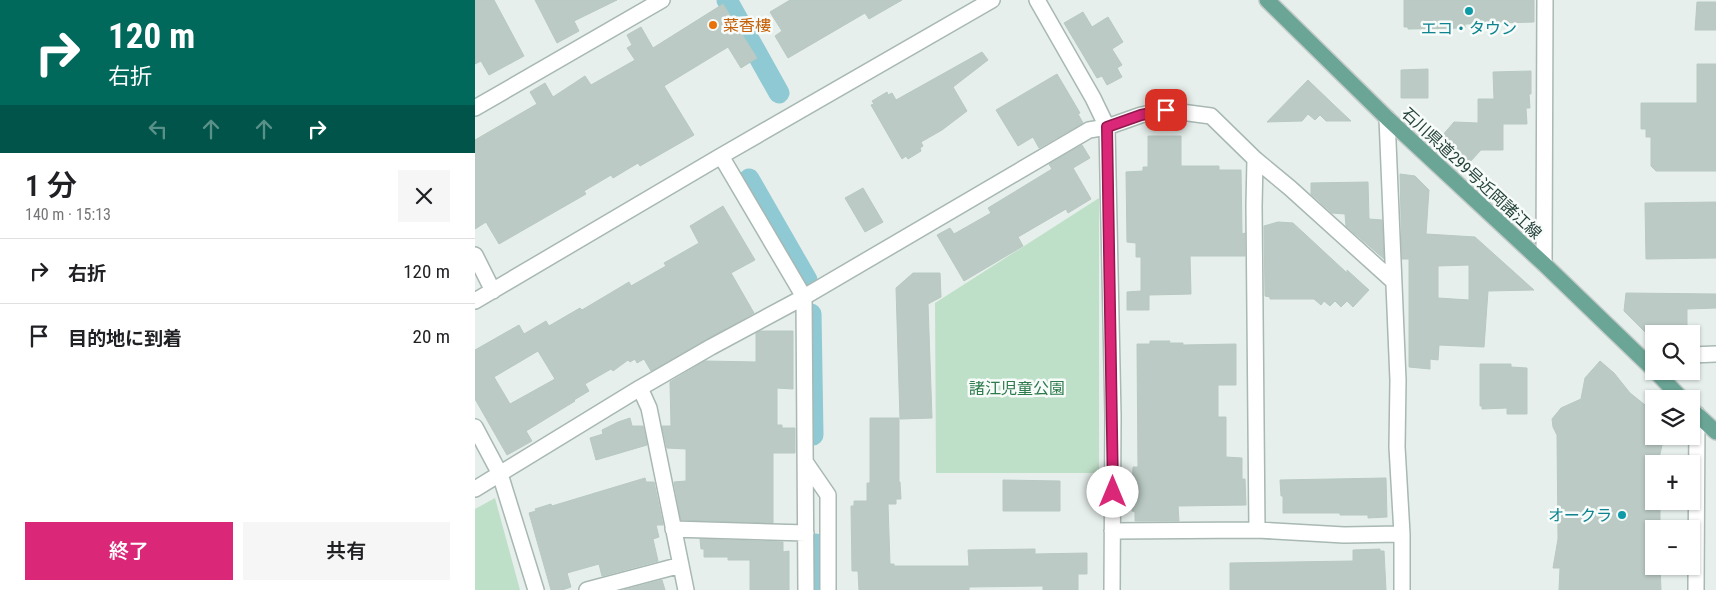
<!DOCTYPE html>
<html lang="ja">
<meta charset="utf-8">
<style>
body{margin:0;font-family:"Roboto Condensed","Noto Sans JP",sans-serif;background:#f6f6f6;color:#202124;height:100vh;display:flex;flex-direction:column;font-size:19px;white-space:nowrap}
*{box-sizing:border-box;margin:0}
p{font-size:16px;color:#757577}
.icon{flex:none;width:28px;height:28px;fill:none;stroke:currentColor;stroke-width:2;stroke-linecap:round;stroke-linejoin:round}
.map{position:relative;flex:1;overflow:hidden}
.sheet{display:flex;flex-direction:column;background:#fff;width:475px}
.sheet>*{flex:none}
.guide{background:#00695c;color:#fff;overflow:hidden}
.tools{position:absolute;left:1170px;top:325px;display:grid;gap:10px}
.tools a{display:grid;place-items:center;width:55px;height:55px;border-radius:0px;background:#fff;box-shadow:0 1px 4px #0004;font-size:25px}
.pin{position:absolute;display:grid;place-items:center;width:42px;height:42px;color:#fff;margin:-21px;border-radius:10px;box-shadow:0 2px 8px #0006}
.me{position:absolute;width:55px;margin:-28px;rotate:0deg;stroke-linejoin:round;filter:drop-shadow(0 0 4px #0008)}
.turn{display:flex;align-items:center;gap:18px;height:105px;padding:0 25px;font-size:22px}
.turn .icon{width:65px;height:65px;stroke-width:2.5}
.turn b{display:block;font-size:35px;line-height:42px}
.lanes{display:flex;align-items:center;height:48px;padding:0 25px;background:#0003;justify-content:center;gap:25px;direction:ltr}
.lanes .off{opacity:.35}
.round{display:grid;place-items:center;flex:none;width:52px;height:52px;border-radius:0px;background:#f6f6f6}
.headline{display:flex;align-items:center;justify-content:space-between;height:85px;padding:0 25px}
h1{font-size:30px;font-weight:600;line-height:38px}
.action{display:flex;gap:10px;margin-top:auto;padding:10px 25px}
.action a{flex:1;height:58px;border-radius:0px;background:#db2777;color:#fff;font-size:20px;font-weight:600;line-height:58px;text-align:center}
.action a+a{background:#f6f6f6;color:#202124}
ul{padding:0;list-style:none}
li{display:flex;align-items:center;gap:15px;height:65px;padding:0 25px;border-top:1px solid #e0e0e0}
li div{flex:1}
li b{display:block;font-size:19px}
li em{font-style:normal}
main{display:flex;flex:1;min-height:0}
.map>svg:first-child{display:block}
.green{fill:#bfe0c8}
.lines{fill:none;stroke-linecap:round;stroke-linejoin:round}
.canal{stroke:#8ec9d4;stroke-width:21}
.building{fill:#bbcac4;stroke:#b8c9c2;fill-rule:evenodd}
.minor-casing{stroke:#a8b8b2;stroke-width:18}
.major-casing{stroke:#c2cac8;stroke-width:18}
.minor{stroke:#fff;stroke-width:15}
.major{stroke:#6aa596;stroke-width:15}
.route-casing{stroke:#8e194d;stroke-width:12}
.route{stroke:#db2777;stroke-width:9}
.culture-dot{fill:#0f9aa8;stroke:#f7fbf9;stroke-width:2}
.food-dot{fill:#e8710a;stroke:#f7fbf9;stroke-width:2}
.labels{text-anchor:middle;stroke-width:5;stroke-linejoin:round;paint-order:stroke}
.food-label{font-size:16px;fill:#c56008;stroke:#f7fbf9;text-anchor:start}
.culture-label{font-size:16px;fill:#0d838f;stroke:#f7fbf9}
.street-label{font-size:16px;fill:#24423a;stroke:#f7fbf9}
.park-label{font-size:16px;fill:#2d7a4b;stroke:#f7fbf9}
</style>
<main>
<section class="sheet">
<div class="guide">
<div class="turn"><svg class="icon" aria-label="right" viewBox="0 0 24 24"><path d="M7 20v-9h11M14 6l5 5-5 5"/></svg><div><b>120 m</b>右折</div></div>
<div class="lanes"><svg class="icon off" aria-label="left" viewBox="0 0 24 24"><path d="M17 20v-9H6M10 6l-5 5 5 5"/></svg><svg class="icon off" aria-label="ahead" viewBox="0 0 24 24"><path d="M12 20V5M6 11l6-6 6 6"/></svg><svg class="icon off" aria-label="ahead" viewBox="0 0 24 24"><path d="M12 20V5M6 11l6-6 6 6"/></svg><svg class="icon" aria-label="right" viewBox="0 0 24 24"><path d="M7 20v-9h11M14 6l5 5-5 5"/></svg></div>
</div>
<div class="headline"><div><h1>1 分</h1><p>140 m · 15:13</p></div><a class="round"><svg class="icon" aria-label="close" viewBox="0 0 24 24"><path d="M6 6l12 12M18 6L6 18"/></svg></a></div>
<ul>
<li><svg class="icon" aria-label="right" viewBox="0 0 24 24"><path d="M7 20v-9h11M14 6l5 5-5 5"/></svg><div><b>右折</b></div><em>120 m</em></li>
<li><svg class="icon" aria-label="arrive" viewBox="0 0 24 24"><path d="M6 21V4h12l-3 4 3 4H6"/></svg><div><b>目的地に到着</b></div><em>20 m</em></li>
</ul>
<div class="action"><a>終了</a><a>共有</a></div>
</section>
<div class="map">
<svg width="1241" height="590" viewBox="0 0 1241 590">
<rect width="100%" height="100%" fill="#e6efeb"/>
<path class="green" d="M624 198V473H461L460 303Z
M20 498 45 590H0V509Z"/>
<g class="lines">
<path class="canal" d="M252 0 304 93
M274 179 332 280
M336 314 338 435
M341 544V590"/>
</g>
<path class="building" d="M0 0H19L49 56 14 75 6 61 0 64Z
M60 0H142L99 21 104 31 82 43Z
M315 0H427L394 19 390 13 313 58 300 36 307 31 295 12Z
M929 0H1059V22L990 24V28L933 29V27H929Z
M1222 2H1241V30H1220Z
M248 4 282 58 266 68 253 47 189 86 219 135 165 166 163 163 138 178 136 175 109 191 111 194 24 244 11 222 0 229V140L62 104 55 92 70 83 78 97 110 76 116 85 160 60 152 48 157 45 152 35 166 27 178 48Z
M608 12 617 27 633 17 648 42 637 49 647 65 642 68 647 77 632 85 627 76 622 78 589 23Z
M507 52 513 60 478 87 492 111 467 130 446 142 448 146 445 148 446 151 433 159 431 156 427 159 396 105 399 104 397 101 412 92 413 95 417 93 421 100Z
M1222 64H1241V171H1181L1176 166V137H1171V129H1166V103H1222Z
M953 69V98H926V70Z
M1056 71V94H1054L1055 108H1051L1052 124H1028V150H1006L994 163 967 136 979 122 1003 123V99H1019L1018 72Z
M582 74 605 113 603 114 608 123 564 148 558 137 543 146 521 110Z
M833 80 859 105 876 121H851L845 115 840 120 833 114 827 121 792 122Z
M673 136H706V166H744V170H766L767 234 770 233V256H715L716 294 674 295V310H652V292L666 291V257H661V243L652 242 651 172 668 171V167H673Z
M607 145 615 158 598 168 616 199 593 213 591 209 543 237 548 246 489 281 462 235 475 228 479 234 516 213 513 208 577 169 574 164Z
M925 174 940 176 954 190 951 234 1000 237 1059 290 1013 291 1009 347 964 345 963 360 955 359V369L934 367V259H927ZM994 265V300L963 298V266Z
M893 182 894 219 907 220 909 259 871 226 870 214 857 213 836 194V183Z
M388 188 408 222 390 232 370 198Z
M1241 202V258L1171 259 1170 203Z
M248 206 280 260 256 273 279 313 176 371 169 359 162 363 160 359 155 362 153 360 138 371 136 369 110 384 114 391 99 400 100 401 51 431 57 441 32 455 0 399V350L44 325 49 334 71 321 74 326 105 308 107 310 154 282 156 286 191 266 189 263 224 243 215 226ZM63 351 80 379 35 404 19 377Z
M803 222 818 223 872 273V270L894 290 878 307 872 301 866 307 860 301 855 306 849 301 846 305 839 299H795V297L790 296 789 226Z
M438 273H465L466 297 453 304 457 418 425 419 421 288Z
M1151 293 1241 294V308L1212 309V334H1172L1149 311Z
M285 331H318V389L302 388V425H307V428H320V453H298V523L206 520 199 482 211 481V449L192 448 187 426H196L195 382 230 361 281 362V333Z
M675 341H695L694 343H708V345L761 344V385H743V417H751V457L767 458V479H770L771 505 703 506 704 521H660V512L657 511V488L658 467H663L662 344H675Z
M1125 361 1139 373 1155 393 1179 412V436H1189L1185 454V464H1179V502L1185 501V529H1179V566H1185L1186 590H1084L1085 568H1078L1083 539 1082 435 1078 427 1077 419 1086 408 1106 399 1110 378Z
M1005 364H1036V367L1052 368V414H1032V408L1007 409V406H1005Z
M155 418 157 426H168L172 445 121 460 115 438 128 434 127 430 143 422Z
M395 418H424V482H425L426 499H421V504H413L415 564H419V566H494L493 550 560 549V554L612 553V574H603V590H568V586L494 587V590H384L383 571H377L376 506H379V501H392V483H395Z
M170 478 171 482H179L188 525H181L184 537 178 539 183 561 127 576 124 564 92 573 96 587 87 590H76L54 513 61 511 60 509 76 504 77 506Z
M911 478 912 517 893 518V515H865V513H808V496H806L805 480Z
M528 480 585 481V511H528Z
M225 539 308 542V552L314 551V590H275V560H253V557H229V549H226Z
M905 549V551H909L911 590H755V563L878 561V550Z
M187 580 190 590H149Z"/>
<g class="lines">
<defs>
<path id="minor" d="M562 0 618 98 632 127 638 416 637 590
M0 108 187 0
M912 118 923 380 922 447 927 534V590
M780 159 779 206 782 530
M0 255 18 291
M1069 264 1070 0
M0 301 246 156
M1216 355 1241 354
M165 388 174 408 211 590
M0 427 25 474 61 590
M331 463 353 495V590
M0 489 165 388 236 347 329 297 614 130 632 127 666 115 691 110 736 116 780 159 815 188 918 281
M198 529 331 533
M637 531 782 530 869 535 927 534
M112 590 206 565
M331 590 329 297 246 156 517 0
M1221 590 1222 414"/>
<path id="major" d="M792 0 912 118 1069 264 1179 370
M1180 371 1207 399
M1216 409 1241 432"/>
</defs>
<use href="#minor" class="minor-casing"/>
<use href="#major" class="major-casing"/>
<use href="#minor" class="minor"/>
<use href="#major" class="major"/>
</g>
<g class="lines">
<defs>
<path id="route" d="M638 492 632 127 666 115 691 110"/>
</defs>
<use href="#route" class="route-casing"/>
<use href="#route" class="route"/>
</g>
<g class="culture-dot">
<circle cx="994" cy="11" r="5"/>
<circle cx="1147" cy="515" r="5"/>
</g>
<circle class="food-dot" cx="238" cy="25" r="5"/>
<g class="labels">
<g class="food-label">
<text x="248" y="31">菜香樓</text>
</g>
<g class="culture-label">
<text x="994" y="34">エコ・タウン</text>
<text x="1137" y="521" text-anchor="end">オークラ</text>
</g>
<g class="street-label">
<text transform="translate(997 173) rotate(43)" y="6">石川県道299号近岡諸江線</text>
</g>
<g class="park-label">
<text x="542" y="394">諸江児童公園</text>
</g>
</g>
</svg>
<div class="tools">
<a><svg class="icon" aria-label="search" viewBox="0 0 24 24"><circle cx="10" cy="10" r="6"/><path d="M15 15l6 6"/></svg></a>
<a><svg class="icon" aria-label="layers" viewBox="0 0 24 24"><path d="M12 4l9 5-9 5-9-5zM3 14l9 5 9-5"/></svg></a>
<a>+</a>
<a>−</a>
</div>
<div class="pin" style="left:691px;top:110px;background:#d93025"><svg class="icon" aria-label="arrive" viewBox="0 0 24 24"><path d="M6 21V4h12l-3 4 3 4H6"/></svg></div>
<svg class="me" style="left:638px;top:492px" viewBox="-20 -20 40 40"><circle r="19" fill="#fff"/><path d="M0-13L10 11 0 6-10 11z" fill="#db2777"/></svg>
</div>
</main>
